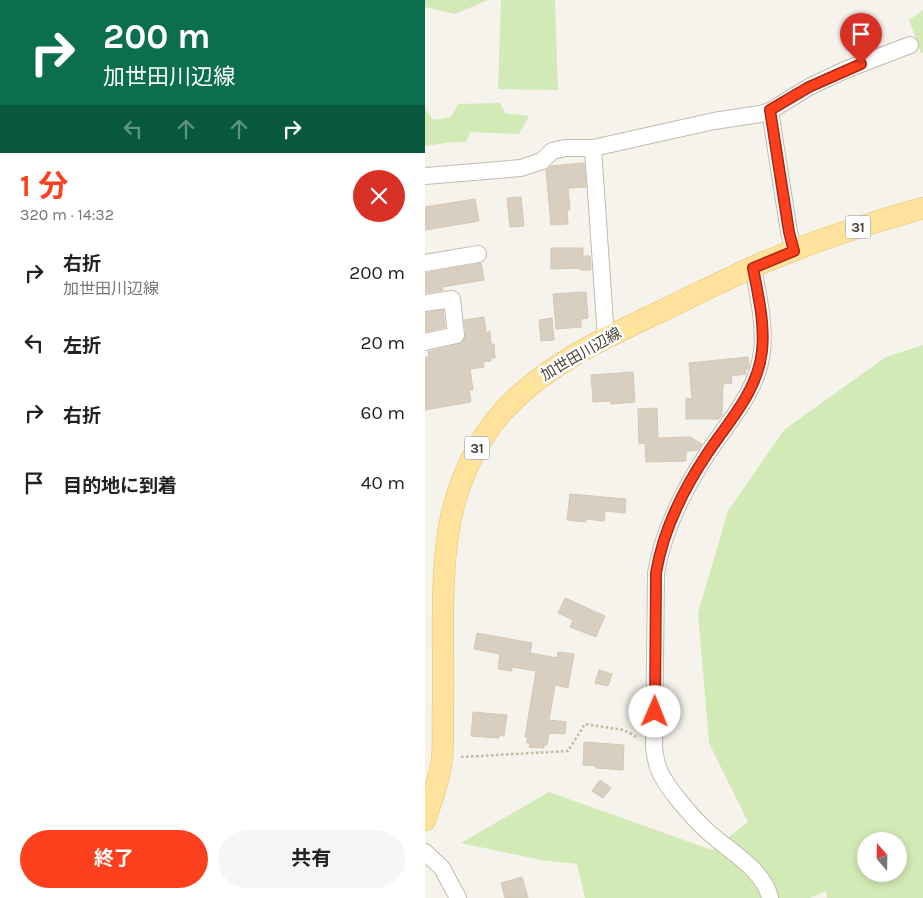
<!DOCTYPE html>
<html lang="ja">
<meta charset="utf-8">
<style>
body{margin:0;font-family:Karla,"Noto Sans JP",sans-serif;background:#f6f6f6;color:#222;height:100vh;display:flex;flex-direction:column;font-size:19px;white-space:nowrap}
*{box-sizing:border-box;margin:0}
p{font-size:16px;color:#767676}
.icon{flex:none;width:28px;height:28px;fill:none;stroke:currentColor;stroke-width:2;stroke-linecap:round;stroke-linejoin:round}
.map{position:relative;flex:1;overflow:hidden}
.sheet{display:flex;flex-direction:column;background:#fff;width:425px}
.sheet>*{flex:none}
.top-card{background:#0b6e4f;color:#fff;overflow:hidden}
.needle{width:32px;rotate:340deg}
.tools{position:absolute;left:432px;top:832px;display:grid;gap:10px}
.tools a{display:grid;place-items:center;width:50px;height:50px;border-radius:50%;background:#fff;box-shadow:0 2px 8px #0003;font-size:25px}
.pin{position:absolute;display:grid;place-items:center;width:42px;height:42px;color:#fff;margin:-51px -21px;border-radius:50% 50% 50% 0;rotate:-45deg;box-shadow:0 0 5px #0007}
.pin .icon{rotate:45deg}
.me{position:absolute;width:55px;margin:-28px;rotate:1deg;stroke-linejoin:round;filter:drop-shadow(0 0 4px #0008)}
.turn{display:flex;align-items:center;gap:18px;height:105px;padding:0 20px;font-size:22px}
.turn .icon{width:65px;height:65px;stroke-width:2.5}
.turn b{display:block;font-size:35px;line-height:42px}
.lanes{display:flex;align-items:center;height:48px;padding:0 20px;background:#0003;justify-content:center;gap:25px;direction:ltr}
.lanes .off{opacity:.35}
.round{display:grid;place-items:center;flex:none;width:52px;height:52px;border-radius:26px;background:#f6f6f6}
.summary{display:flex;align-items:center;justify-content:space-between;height:85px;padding:0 20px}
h1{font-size:30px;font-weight:700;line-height:38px;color:#fc3f1d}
.cta{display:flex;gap:10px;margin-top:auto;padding:10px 20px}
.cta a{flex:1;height:58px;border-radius:30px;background:#fc3f1d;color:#fff;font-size:20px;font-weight:700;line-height:58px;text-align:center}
.cta a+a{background:#f6f6f6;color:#222}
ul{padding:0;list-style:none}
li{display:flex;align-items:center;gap:15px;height:70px;padding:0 20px}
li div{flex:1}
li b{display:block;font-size:19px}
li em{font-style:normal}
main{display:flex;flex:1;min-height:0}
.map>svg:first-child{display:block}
.green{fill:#d2eab5;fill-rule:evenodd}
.building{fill:#d8cfc1;stroke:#d3c7b4}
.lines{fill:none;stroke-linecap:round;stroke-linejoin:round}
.minor-casing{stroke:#c2bbae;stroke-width:18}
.major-casing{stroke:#e6c16a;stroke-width:22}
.path{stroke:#c4b79f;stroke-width:2.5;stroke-dasharray:2.5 2.5;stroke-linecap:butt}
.minor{stroke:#fff;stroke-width:16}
.major{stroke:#ffe39c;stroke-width:21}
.route-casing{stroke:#a42913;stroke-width:12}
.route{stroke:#fc3f1d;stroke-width:9}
.labels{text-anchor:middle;stroke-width:5;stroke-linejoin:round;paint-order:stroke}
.shield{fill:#fff;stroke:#817c74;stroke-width:1}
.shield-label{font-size:14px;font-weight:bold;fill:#4b4439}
.street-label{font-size:15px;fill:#4b4439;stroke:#fff}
</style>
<main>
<section class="sheet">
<div class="top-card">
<div class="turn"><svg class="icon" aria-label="right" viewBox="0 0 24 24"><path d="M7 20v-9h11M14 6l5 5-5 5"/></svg><div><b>200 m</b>加世田川辺線</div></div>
<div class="lanes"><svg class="icon off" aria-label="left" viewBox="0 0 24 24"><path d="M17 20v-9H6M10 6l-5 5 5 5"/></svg><svg class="icon off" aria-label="ahead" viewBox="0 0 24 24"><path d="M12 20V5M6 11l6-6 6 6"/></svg><svg class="icon off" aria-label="ahead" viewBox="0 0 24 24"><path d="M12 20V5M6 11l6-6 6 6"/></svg><svg class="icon" aria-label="right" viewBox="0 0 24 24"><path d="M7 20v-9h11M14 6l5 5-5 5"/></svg></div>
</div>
<div class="summary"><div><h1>1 分</h1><p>320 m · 14:32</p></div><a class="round" style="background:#d93025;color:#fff"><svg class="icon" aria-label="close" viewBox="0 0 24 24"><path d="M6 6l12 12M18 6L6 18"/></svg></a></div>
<ul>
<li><svg class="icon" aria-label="right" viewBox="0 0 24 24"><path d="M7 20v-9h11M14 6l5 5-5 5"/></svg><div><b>右折</b><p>加世田川辺線</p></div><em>200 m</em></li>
<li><svg class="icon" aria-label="left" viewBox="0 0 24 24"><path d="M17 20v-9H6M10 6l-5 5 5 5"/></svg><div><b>左折</b></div><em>20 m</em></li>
<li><svg class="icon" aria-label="right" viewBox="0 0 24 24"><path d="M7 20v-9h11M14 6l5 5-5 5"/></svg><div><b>右折</b></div><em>60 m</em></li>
<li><svg class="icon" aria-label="arrive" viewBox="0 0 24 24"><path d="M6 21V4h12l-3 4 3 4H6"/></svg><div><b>目的地に到着</b></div><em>40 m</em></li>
</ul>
<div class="cta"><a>終了</a><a>共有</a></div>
</section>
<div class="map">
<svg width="498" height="898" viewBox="0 0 498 898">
<rect width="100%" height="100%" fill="#f6f3ec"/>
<path class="green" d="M0 0H63L30 14 0 7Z
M76 0H130L133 90 73 89Z
M498 10V53H496L484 20Z
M75 103 80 113 104 116 94 134 45 132 41 142H27L0 146V108L8 120 26 117 33 104Z
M498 345V898H402L401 891 385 898H160L152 864 116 860 36 843 124 792 287 850 323 822 284 743 273 613 303 511 359 430 461 357ZM441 841H474V874H441Z"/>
<path class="building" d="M159 163 161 187 143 188 145 210H142L143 224 126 225 121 170 126 166Z
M96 197 99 226 85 227 82 198Z
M50 199 54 221 0 230V207Z
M126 248H158V256H165L166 270H155V268L126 269Z
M56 263 59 280 17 287 18 290 0 293V273Z
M161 292 163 318 156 319V327L131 329 128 294Z
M18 310 20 327 0 332V313Z
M59 317 61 333 65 331 66 344H69L70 358H66V361L58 362 59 367 45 369 48 390H44L46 402 0 410V357H4L3 352 37 343 41 334 39 320Z
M127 318 129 340 116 341 114 320Z
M323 357 324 366 323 369H320L321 374 306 376 307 383 298 384 297 415 294 419H261V398L267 399 264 363Z
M208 372 210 402 186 404V401L168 402 166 375Z
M232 408 233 438 265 437 277 444 273 450 261 451V461L221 462 220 443 214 444 213 409Z
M145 494 201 499 200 513 180 511 179 521 161 519V522L142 520Z
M140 598 180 616 171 637 145 627 148 620 133 613Z
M52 633 107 643 105 653 132 658 133 652 149 654 143 688 130 685 124 720 141 722 140 734 124 733 122 745H119V748L104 747 105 744 102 743V737H100L111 671 87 667V671L73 669 75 654 49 649Z
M174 670 187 674 183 686 170 683Z
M48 712 82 715 79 736 74 735V738L46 736Z
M159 742 199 745 198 770 171 768V766L158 765Z
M175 780 186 788 178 798 167 791Z
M97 877 103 898H80L76 883Z"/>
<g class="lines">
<defs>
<path id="minor" d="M345 111 364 232 369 251
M168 148 181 338
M0 176 96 168 117 161 127 151 140 148H168L289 121 335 114 345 111 384 87 420 70 485 45
M0 263 53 254
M328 268C333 295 340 323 337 351 333 391 303 422 282 454 258 491 238 530 231 573L229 747C230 755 231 763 234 770 241 787 267 817 281 830 302 850 339 869 345 898
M0 303 27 299 31 335 0 342
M0 852 17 868 33 898"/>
<path id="major" d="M0 820C7 800 14 780 17 759 19 742 17 723 18 705 19 649 15 590 23 534 30 488 50 440 83 406 128 360 186 335 243 308 271 294 300 280 328 267 383 243 440 224 498 208"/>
</defs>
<use href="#minor" class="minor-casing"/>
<use href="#major" class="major-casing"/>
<path class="path" d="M36 757 143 751 160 724 199 730 213 738"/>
<use href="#minor" class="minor"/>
<use href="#major" class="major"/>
</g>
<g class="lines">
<defs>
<path id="route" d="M230 712 231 573C238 530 258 490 282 454 303 422 333 391 337 351 340 323 333 295 328 268L369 251 364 232 345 110 384 87 436 64"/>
</defs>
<use href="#route" class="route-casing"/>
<use href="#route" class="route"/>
</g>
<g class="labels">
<g class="shield">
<rect x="420.5" y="215.5" width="25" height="23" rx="4"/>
<rect x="39.5" y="436.5" width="25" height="23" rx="4"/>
</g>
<g class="shield-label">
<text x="433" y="232">31</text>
<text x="52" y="453">31</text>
</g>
<g class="street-label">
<text transform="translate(156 354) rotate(-30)" y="5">加世田川辺線</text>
</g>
</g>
</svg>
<div class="tools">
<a><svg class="needle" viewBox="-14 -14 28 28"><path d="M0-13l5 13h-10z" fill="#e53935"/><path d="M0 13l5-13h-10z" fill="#767676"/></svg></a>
</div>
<div class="pin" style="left:436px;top:64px;background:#d93025"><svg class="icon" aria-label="arrive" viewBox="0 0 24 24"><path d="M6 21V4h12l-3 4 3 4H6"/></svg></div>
<svg class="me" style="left:230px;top:712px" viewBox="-20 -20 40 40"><circle r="19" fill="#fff"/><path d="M0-13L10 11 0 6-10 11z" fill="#fc3f1d"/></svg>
</div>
</main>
